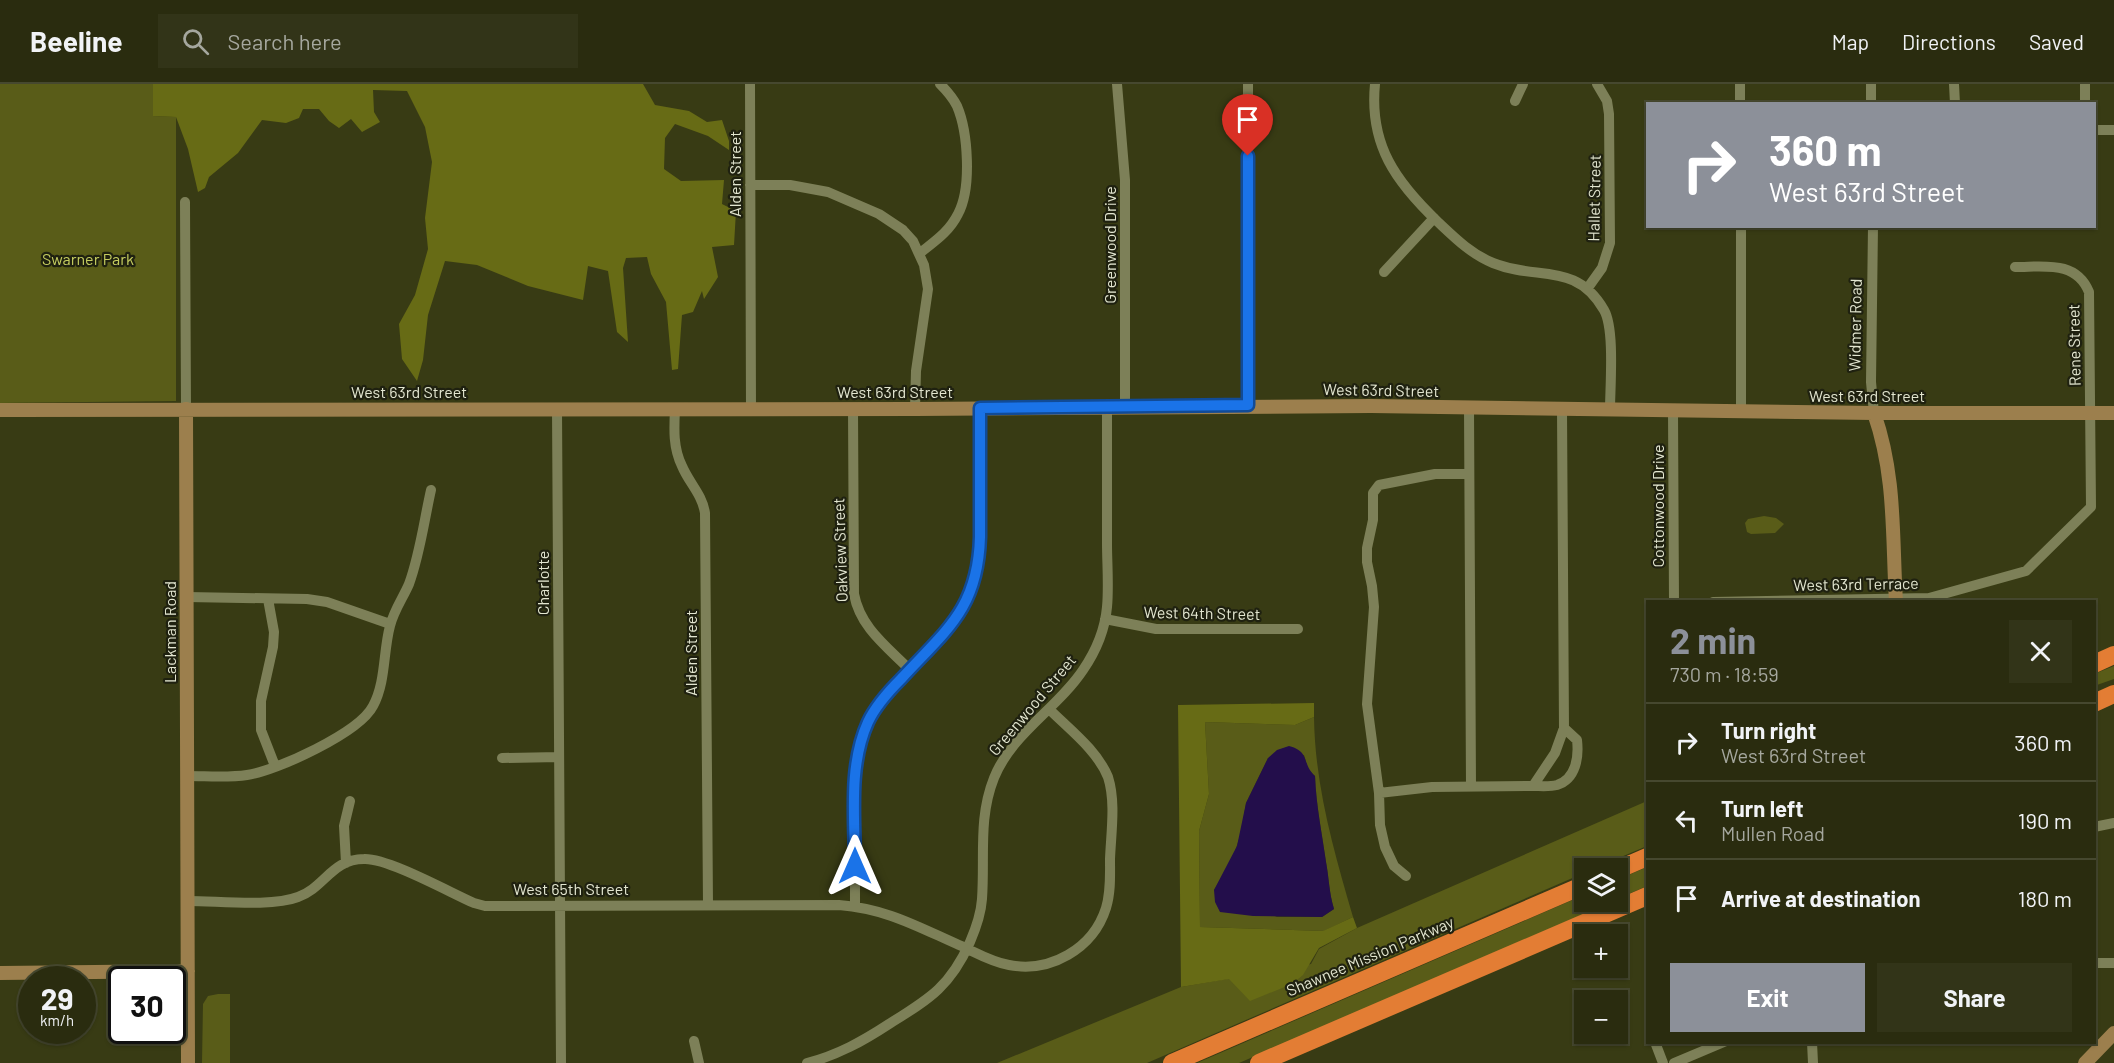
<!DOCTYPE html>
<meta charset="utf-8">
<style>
body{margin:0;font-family:Barlow,sans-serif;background:#323418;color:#f1f3f6;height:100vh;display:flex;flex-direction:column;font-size:22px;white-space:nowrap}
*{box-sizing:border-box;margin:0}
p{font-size:20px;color:#a5a79e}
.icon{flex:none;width:33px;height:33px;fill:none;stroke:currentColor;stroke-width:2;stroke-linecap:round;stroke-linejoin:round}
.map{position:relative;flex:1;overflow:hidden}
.drawer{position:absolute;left:1646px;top:516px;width:450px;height:444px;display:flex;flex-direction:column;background:#2a2c0f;border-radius:0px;box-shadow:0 2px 4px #0004,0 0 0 2px #46482f}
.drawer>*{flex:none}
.guide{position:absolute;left:1646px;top:18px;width:450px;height:126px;border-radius:0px;box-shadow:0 2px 4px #0004,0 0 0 2px #46482f;background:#8c9099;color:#fff;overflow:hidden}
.fabs{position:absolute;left:1574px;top:774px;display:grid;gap:12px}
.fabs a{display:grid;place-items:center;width:54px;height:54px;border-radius:0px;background:#2a2c0f;box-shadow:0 2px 4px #0004,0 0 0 2px #46482f;font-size:30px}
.speed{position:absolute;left:18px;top:882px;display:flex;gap:12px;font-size:30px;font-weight:700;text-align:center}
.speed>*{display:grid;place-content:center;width:78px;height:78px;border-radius:50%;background:#2a2c0f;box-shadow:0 2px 4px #0004,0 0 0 2px #46482f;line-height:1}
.speed small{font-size:15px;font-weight:400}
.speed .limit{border:3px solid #111;border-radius:9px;background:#fff;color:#111}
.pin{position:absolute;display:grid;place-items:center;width:51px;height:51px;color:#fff;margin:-62px -26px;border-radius:50% 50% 50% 0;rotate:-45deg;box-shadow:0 0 6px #0007}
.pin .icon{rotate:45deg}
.me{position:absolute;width:66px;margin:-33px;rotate:0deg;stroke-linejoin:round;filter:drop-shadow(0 0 4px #0008)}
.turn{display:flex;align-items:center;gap:21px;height:126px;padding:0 24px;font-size:27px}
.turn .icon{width:78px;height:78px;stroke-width:2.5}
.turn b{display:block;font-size:42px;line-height:51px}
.round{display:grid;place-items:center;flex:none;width:63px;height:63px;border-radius:0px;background:#323418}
.overview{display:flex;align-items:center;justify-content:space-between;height:102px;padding:0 24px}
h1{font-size:36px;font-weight:700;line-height:45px;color:#8c9099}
.action{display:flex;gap:12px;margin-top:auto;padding:12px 24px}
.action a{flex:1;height:69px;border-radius:0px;background:#8c9099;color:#fff;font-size:24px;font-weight:700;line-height:69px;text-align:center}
.action a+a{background:#323418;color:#f1f3f6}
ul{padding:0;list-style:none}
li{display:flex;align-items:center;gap:18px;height:78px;padding:0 24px;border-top:2px solid #46482f}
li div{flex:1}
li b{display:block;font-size:22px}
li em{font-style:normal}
header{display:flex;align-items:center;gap:36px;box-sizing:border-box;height:84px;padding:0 30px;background:#2a2c0f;border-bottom:2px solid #46482f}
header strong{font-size:28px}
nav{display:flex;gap:33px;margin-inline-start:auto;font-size:21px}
.search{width:420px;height:54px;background:#323418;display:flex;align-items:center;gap:15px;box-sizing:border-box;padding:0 21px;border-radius:0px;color:#a5a79e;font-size:22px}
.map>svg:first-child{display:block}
.green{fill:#595c18;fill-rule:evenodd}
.forest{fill:#676b15}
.water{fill:#230e4b}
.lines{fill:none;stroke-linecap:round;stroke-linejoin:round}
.street{stroke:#7d8058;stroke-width:10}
.secondary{stroke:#9c7f4d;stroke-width:14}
.highway{stroke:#e37d34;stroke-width:18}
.route-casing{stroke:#114b97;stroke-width:15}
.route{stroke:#1a73e8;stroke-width:10}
.labels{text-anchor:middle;stroke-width:4.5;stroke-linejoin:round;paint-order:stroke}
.street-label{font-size:16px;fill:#e3e6d0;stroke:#1f2110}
.park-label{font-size:16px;fill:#c6ce60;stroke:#1f2110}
</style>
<header>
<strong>Beeline</strong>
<div class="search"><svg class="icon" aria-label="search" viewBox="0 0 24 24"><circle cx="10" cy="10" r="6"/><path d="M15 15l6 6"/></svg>Search here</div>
<nav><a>Map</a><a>Directions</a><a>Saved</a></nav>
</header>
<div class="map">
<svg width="2114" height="979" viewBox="0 0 2114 979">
<rect width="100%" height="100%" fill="#383b14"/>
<path class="green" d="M0 0H153V32L176 33V317L0 319Z
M1764 432 1776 434 1784 440 1775 449 1751 450 1747 448 1745 439 1748 435Z
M2114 582V595L2094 602V590Z
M1314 633C1315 703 1334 767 1353 833L1324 847 1200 843 1199 747 1209 710 1205 638 1295 641ZM1304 671 1308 685 1315 692C1316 721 1322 749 1326 778 1329 794 1329 809 1334 825L1322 833H1277L1214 806 1232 776 1241 749 1246 719 1268 674Z
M1647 717V762L1595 784H1584V789L1147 979H997L1181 903 1311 880 1319 865 1357 844Z
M1647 783V802L1617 815V796Z
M1584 811V818H1612L1239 979H1197Z
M218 910H230V979H202L203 920 208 912Z"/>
<path class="forest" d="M153 0H643L655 21 689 27 707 38 722 36 729 57V66L708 52 675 40 665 54 664 85 681 97 724 96 722 120 736 127 734 161 712 163 718 193 704 215 702 207 693 228 682 231 678 285 672 286 666 218 651 190 647 173 626 174 623 184 628 258 617 248 608 187 588 182 583 216 528 202 477 181 445 177 428 231 423 276 417 297 402 275 399 240 415 211 428 165 425 134 432 78 425 43 407 7 373 6 374 28 380 38 362 48 351 35 339 44 329 37 319 25H303L299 34 286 39 262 36 238 69 209 93 205 104 198 108 188 65 176 33 153 32Z
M1314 619V633L1295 641 1205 638 1209 710 1199 747 1200 843 1323 847 1353 833 1357 844 1319 864 1303 891 1292 900 1250 917 1229 895 1181 903 1178 621Z"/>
<path class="water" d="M1289 662C1311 668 1301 679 1315 692 1316 721 1322 749 1326 778 1329 794 1329 809 1334 825L1322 833 1253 832 1220 828 1215 818 1214 806 1237 762 1246 719 1268 674 1277 666Z"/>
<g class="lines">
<path class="street" d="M750 0 751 325
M1117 0 1125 96V323
M1248 0V322
M1375 0C1369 61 1396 98 1438 138 1455 154 1471 170 1493 179 1537 197 1576 177 1604 226 1615 245 1610 303 1610 326
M1740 0V20
M1871 0V20
M1954 0 1955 20
M2085 0V20
M1515 17 1523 0
M2094 46H2114
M750 101H790L828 108 879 130 903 146 913 157 924 181 928 205 916 287 915 325
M185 118 186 325
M1741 142V327
M1873 142 1871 298 1874 329
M920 169C935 157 949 148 958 130 972 104 968 48 957 22 953 14 946 6 940 0
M1384 188 1434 134
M1587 205 1602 184 1610 159 1609 30 1607 17 1597 0
M1469 324 1471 703
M557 325 561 979
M675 325C674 345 673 364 682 382 689 399 702 410 705 429L708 821
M853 325 854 510C860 543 886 562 909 585
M1673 326 1674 518
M187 513 307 515 327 518 390 540
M268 515 274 548 273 563 261 617V646L275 682
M1713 518 1929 514 2026 487 2091 423 2089 208C2076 176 2044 183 2015 183
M1105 535 1156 545H1298
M502 674 559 673
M187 692C207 692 228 694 247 691 276 687 359 649 373 622 386 598 383 568 390 542 394 526 403 514 409 500 420 470 424 437 431 406
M1533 702C1540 702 1550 703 1557 701 1576 695 1579 673 1577 656L1564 644
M1379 709 1432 703 1533 702 1555 669 1564 644 1562 326
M2094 743 2114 739
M346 779 344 742 350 717
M1406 792 1394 782 1385 763 1380 741 1379 709 1367 620 1374 523 1372 502 1367 478V464L1373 436V409L1379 401 1435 390H1469
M189 817C219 817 272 823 298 813 324 804 332 775 364 775 388 774 449 808 474 819L485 822 839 821C887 825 916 842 959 861 975 868 991 878 1009 881 1050 889 1093 865 1106 824 1111 808 1110 791 1110 775 1111 749 1116 718 1108 693 1097 666 1069 645 1049 625
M855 822C855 794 855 767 855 739 855 704 852 668 869 636 878 619 890 606 903 592 948 545 978 523 980 453V324
M2094 879H2114
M694 957 699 979
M1655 958 1663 979
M1812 958 1813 979
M807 979C838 971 863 957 889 940 929 915 950 903 970 858 976 844 981 830 982 815 985 773 978 734 994 694 1012 649 1057 625 1083 586 1096 567 1105 545 1107 523 1109 502 1107 480 1107 459 1107 414 1107 368 1107 323
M1674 979 1724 958"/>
<path class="secondary" d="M186 325 188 979
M0 326 915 325 1371 322 1874 329H2114
M1874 329C1896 392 1892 451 1896 518
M0 889 188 887
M2085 979 2114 949"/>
<path class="highway" d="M2094 580 2114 571
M2094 619 2114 610
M1617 786 1647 773
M1172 979 1584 801
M1259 979 1647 812"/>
</g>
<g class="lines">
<defs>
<path id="route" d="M855 782C855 735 848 682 868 638 876 621 888 608 901 595 946 546 978 525 980 453V324L1248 321V72"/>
</defs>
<use href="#route" class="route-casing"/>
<use href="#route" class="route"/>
</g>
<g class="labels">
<g class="street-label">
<text transform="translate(735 90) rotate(-90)" y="6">Alden Street</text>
<text transform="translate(1594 114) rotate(-89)" y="6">Hallet Street</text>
<text transform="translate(1110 161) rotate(-90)" y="6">Greenwood Drive</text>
<text transform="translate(1855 241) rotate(-89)" y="6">Widmer Road</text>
<text transform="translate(2074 261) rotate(-91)" y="6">Rene Street</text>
<text transform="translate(1381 306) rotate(1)" y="6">West 63rd Street</text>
<text x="409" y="314">West 63rd Street</text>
<text x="895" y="314">West 63rd Street</text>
<text x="1867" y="318">West 63rd Street</text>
<text transform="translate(1658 422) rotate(-90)" y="6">Cottonwood Drive</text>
<text transform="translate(840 466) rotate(-92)" y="6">Oakview Street</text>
<text transform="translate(543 499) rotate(-90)" y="6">Charlotte</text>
<text transform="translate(1856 500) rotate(-1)" y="6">West 63rd Terrace</text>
<text transform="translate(1202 529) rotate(1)" y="6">West 64th Street</text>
<text transform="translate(170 548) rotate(-90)" y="6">Lackman Road</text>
<text transform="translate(691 569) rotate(-90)" y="6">Alden Street</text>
<text transform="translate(1032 621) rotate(-50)" y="6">Greenwood Street</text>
<text x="571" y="811">West 65th Street</text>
<text transform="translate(1370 872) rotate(-23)" y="6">Shawnee Mission Parkway</text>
</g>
<g class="park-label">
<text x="88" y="181">Swarner Park</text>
</g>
</g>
</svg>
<div class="fabs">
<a><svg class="icon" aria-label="layers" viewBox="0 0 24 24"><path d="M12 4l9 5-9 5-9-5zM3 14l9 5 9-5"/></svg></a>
<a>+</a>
<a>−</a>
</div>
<div class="speed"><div>29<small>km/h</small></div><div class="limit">30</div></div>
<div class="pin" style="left:1248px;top:72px;background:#d93025"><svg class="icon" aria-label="arrive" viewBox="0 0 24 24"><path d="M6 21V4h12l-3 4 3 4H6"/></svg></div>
<svg class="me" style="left:855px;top:782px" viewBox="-20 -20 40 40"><path d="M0-17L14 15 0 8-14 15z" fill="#1a73e8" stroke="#fff" stroke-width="4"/></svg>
<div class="guide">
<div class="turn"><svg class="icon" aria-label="right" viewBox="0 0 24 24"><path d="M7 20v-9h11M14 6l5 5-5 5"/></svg><div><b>360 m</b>West 63rd Street</div></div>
</div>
<section class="drawer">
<div class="overview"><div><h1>2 min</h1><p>730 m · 18:59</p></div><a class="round"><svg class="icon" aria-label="close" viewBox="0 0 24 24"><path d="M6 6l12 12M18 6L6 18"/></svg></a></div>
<ul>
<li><svg class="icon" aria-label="right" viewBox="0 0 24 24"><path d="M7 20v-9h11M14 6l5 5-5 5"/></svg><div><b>Turn right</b><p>West 63rd Street</p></div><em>360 m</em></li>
<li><svg class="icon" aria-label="left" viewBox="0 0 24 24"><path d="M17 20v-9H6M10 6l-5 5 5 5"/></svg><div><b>Turn left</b><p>Mullen Road</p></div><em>190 m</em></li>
<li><svg class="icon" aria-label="arrive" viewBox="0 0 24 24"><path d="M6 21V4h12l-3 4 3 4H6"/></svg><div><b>Arrive at destination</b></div><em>180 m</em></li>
</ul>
<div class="action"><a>Exit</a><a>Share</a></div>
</section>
</div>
